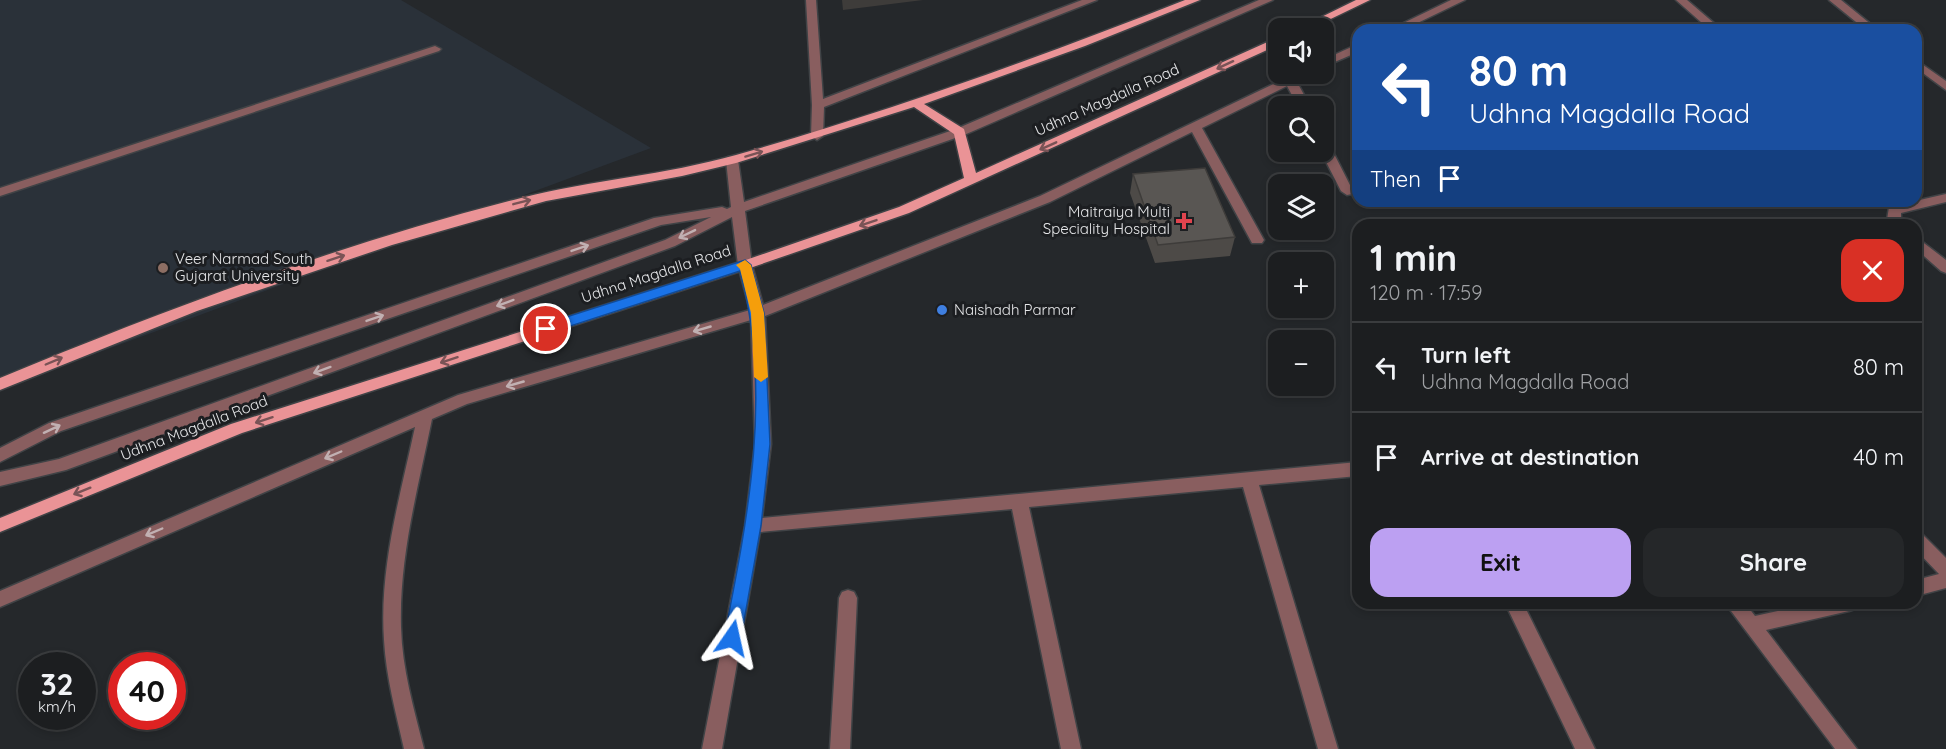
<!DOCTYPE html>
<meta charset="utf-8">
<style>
body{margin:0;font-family:Quicksand,sans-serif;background:#252729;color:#f1f3f6;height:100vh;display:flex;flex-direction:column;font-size:22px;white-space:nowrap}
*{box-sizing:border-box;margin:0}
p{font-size:20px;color:#a0a2a5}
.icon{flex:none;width:33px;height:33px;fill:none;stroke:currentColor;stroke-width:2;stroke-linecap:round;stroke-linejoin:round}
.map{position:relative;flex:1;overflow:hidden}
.side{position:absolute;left:1352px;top:219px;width:570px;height:390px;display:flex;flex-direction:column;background:#1c1e20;border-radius:18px;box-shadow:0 3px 9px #0003,0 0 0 2px #3a3c3e}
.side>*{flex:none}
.banner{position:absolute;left:1352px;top:24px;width:570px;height:183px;border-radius:18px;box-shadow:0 3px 9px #0003,0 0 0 2px #3a3c3e;background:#1a4fa0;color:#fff;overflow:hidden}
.buttons{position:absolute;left:1268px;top:18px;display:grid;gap:12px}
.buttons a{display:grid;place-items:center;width:66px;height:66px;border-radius:12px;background:#1c1e20;box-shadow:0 3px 9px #0003,0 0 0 2px #3a3c3e;font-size:30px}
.speed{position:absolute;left:18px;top:652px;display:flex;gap:12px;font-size:30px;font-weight:700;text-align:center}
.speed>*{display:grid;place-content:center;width:78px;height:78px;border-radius:50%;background:#1c1e20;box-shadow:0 3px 9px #0003,0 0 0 2px #3a3c3e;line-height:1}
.speed small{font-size:15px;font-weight:400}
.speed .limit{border:9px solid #d22;background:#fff;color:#111}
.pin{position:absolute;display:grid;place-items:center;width:51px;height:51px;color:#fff;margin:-26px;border:3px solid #fff;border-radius:50%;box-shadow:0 2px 6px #0007}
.me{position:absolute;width:66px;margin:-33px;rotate:11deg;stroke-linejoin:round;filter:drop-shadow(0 0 4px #0008)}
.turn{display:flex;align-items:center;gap:21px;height:126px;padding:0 18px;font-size:27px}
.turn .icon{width:78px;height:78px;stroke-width:2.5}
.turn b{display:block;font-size:42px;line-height:51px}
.then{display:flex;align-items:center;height:57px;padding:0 18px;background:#0003;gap:12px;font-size:22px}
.round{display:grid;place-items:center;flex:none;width:63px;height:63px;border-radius:18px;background:#252729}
.summary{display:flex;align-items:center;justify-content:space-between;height:102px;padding:0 18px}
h1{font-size:36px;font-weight:700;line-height:45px}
.cta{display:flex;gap:12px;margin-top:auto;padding:12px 18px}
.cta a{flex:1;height:69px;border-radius:18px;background:#bca0f2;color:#111;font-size:24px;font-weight:700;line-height:69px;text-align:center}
.cta a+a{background:#252729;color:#f1f3f6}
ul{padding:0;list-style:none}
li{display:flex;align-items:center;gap:18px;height:90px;padding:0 18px;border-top:2px solid #3a3c3e}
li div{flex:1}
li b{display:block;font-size:22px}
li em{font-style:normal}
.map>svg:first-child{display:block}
.built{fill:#2a3139}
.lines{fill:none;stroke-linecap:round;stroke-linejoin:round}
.minor-casing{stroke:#404346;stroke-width:3}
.major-casing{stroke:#404346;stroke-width:3}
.minor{fill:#895e5f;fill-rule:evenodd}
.major{fill:#ea9396;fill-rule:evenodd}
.wall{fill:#4d4a47}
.shaded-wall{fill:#3e3c3a}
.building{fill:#595653;stroke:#3e3c3a;stroke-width:1.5}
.oneway{stroke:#795356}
.oneway2{stroke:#c1b0b2}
.route{fill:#1a73e8;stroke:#114b97;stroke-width:1.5}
.slow{fill:#f59e0b}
.health-dot{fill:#e0444e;stroke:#1c1e21;stroke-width:2}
.education-dot{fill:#8d6e63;stroke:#1c1e21;stroke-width:2}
.shop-dot{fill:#3f7fe0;stroke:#1c1e21;stroke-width:2}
.labels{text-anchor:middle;stroke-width:6;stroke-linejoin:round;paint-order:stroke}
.street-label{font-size:15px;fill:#e6e7e9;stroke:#1c1e21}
.poi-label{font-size:15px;fill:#e6e7e9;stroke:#1c1e21;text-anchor:start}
</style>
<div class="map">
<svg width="1946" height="749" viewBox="0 0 1946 749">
<rect width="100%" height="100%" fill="#25282b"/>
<path class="built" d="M0 0H401L651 148 0 389Z"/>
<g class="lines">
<defs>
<path id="minor" d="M806 0H816L823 99 1082 0H1097L824 107 823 136 817 140 811 136 812 105Z
M1259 0H1273L964 135 745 211 752 265 763 305 1040 196 1286 78 1295 74H1309L1297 82 1310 106H1298L1287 86 1202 128 1264 240 1262 243H1252L1192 132 1050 202 765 316 771 444 762 518 1358 462V476L1259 485 1338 749H1318L1243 487 1029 507 1081 749H1061L1012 509 760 532 722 749H702L745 526 755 444 751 320 467 404 432 419C418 488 399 557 401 627 402 669 414 709 424 749H404C396 713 386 677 384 640 379 568 400 497 415 427L0 607V591L458 395 750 310 738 265 732 217 675 246 66 470 0 486V472L59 459 665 240 711 217 661 225 61 431 0 462V448L49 423 654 218 722 207 727 209 731 207 726 160 728 157H736L738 160 744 202 956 129Z
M1451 0H1465L1403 30H1389Z
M1676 0H1687L1722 30H1710Z
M1829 0H1841L1878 30H1866Z
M1358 44V52L1323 67V60Z
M435 46 441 49 439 51 0 196V188Z
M1916 60 1946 81V90L1916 68Z
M1323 140 1329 144 1353 191 1352 194 1347 195 1341 191 1321 152H1323Z
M1946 194V202L1901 213V219L1905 225H1891L1887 220 1889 207Z
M1916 237 1946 260V273L1941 271 1916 249Z
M1916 532 1922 534 1946 558V588L1916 596V580L1939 574 1916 550Z
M848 590 854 592 857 598 850 749H830L839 598 842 592Z
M1505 603H1523L1595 749H1575Z
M1725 603H1745L1755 616 1813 603H1858L1855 609 1849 611 1766 630 1857 749H1835Z"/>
<path id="major" d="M1185 0H1200L1085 46 924 104 964 129 976 173 1274 39 1278 38V45L909 213 750 268 242 433 0 532V518L231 424 740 262 899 207 964 178 954 134 914 107 736 163 682 176 546 201 392 245 197 311 0 390V378C169 308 343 243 521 198 592 180 665 175 736 155 888 112 1038 58 1185 0Z
M1356 0H1370L1312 28H1299Z"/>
</defs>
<use href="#minor" class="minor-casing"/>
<use href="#major" class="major-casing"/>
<use href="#minor" class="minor"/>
<use href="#major" class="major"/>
</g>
<path class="wall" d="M1133 174 1235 237 1230 256 1155 263 1130 193Z"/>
<path class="shaded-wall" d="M842 0H923L843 10Z"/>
<path class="building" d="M1205 168 1235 237 1158 245 1133 174Z"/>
<defs><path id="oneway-shaft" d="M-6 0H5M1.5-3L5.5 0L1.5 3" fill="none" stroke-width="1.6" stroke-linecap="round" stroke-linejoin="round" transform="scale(1.5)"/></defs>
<g class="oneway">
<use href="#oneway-shaft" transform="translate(1225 65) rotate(155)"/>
<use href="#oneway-shaft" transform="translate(1048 146) rotate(156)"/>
<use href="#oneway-shaft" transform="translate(754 154) rotate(-17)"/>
<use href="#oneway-shaft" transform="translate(522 202) rotate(-14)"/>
<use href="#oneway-shaft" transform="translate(868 223) rotate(161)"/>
<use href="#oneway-shaft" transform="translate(336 258) rotate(-18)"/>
<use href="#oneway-shaft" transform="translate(449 360) rotate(162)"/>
<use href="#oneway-shaft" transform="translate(54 361) rotate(-23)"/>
<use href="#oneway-shaft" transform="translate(264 420) rotate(162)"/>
<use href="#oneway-shaft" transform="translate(82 491) rotate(158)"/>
</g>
<g class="oneway2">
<use href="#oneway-shaft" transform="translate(687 234) rotate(154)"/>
<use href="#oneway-shaft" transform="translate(580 248) rotate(-19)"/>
<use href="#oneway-shaft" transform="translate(505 303) rotate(160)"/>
<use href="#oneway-shaft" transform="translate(375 318) rotate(-19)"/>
<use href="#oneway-shaft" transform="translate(702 329) rotate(164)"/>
<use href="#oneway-shaft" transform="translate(322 370) rotate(160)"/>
<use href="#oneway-shaft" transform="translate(515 384) rotate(164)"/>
<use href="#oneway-shaft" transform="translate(52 429) rotate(-25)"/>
<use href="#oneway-shaft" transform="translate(333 455) rotate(157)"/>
<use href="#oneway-shaft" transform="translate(154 532) rotate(157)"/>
</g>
<path class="route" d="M745 260 751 265 764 313 770 444 761 526 741 638 738 643 732 645 727 643 724 638C748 517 773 392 740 271L546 334 539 329 541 325Z"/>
<path class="slow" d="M745 260 751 265 764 313 768 377 761 382 754 377 751 313 740 269 736 265Z"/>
<path class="health-dot" d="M1181 212h6v6h6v6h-6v6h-6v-6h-6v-6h6z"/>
<circle class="education-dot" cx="163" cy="268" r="6"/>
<circle class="shop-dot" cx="942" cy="310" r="6"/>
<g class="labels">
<g class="street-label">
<text transform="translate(1107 100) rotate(-24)" y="5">Udhna Magdalla Road</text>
<text transform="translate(656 274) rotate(-18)" y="5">Udhna Magdalla Road</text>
<text transform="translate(194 428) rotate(-21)" y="5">Udhna Magdalla Road</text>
</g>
<g class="poi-label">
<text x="1170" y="217" text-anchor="end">Maitraiya Multi<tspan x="1170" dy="17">Speciality Hospital</tspan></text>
<text x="175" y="264">Veer Narmad South<tspan x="175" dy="17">Gujarat University</tspan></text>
<text x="954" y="315">Naishadh Parmar</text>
</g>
</g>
</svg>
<div class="buttons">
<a><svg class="icon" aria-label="sound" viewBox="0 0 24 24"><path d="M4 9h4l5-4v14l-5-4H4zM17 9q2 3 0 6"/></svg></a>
<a><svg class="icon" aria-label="search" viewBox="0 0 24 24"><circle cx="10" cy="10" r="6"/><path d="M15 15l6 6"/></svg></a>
<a><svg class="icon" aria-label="layers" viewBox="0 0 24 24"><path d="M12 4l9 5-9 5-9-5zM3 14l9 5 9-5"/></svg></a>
<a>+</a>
<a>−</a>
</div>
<div class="speed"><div>32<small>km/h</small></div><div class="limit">40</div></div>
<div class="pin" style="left:546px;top:329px;background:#d93025"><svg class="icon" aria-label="arrive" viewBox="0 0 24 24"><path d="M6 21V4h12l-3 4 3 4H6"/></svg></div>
<svg class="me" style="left:732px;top:638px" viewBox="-20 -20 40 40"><path d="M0-17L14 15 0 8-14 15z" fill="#1a73e8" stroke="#fff" stroke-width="4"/></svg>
<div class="banner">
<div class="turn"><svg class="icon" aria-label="left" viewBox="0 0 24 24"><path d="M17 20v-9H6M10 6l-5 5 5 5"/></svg><div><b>80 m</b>Udhna Magdalla Road</div></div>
<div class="then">Then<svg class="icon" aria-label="arrive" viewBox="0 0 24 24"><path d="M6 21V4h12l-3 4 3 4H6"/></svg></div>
</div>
<section class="side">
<div class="summary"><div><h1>1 min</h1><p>120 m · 17:59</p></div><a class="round" style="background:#d93025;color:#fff"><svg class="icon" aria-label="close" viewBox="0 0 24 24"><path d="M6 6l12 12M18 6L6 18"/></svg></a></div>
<ul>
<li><svg class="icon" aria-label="left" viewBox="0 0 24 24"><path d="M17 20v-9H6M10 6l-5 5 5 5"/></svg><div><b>Turn left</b><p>Udhna Magdalla Road</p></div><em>80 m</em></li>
<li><svg class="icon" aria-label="arrive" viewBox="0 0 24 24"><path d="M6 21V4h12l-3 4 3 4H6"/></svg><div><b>Arrive at destination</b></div><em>40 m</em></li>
</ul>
<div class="cta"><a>Exit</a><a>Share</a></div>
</section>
</div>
